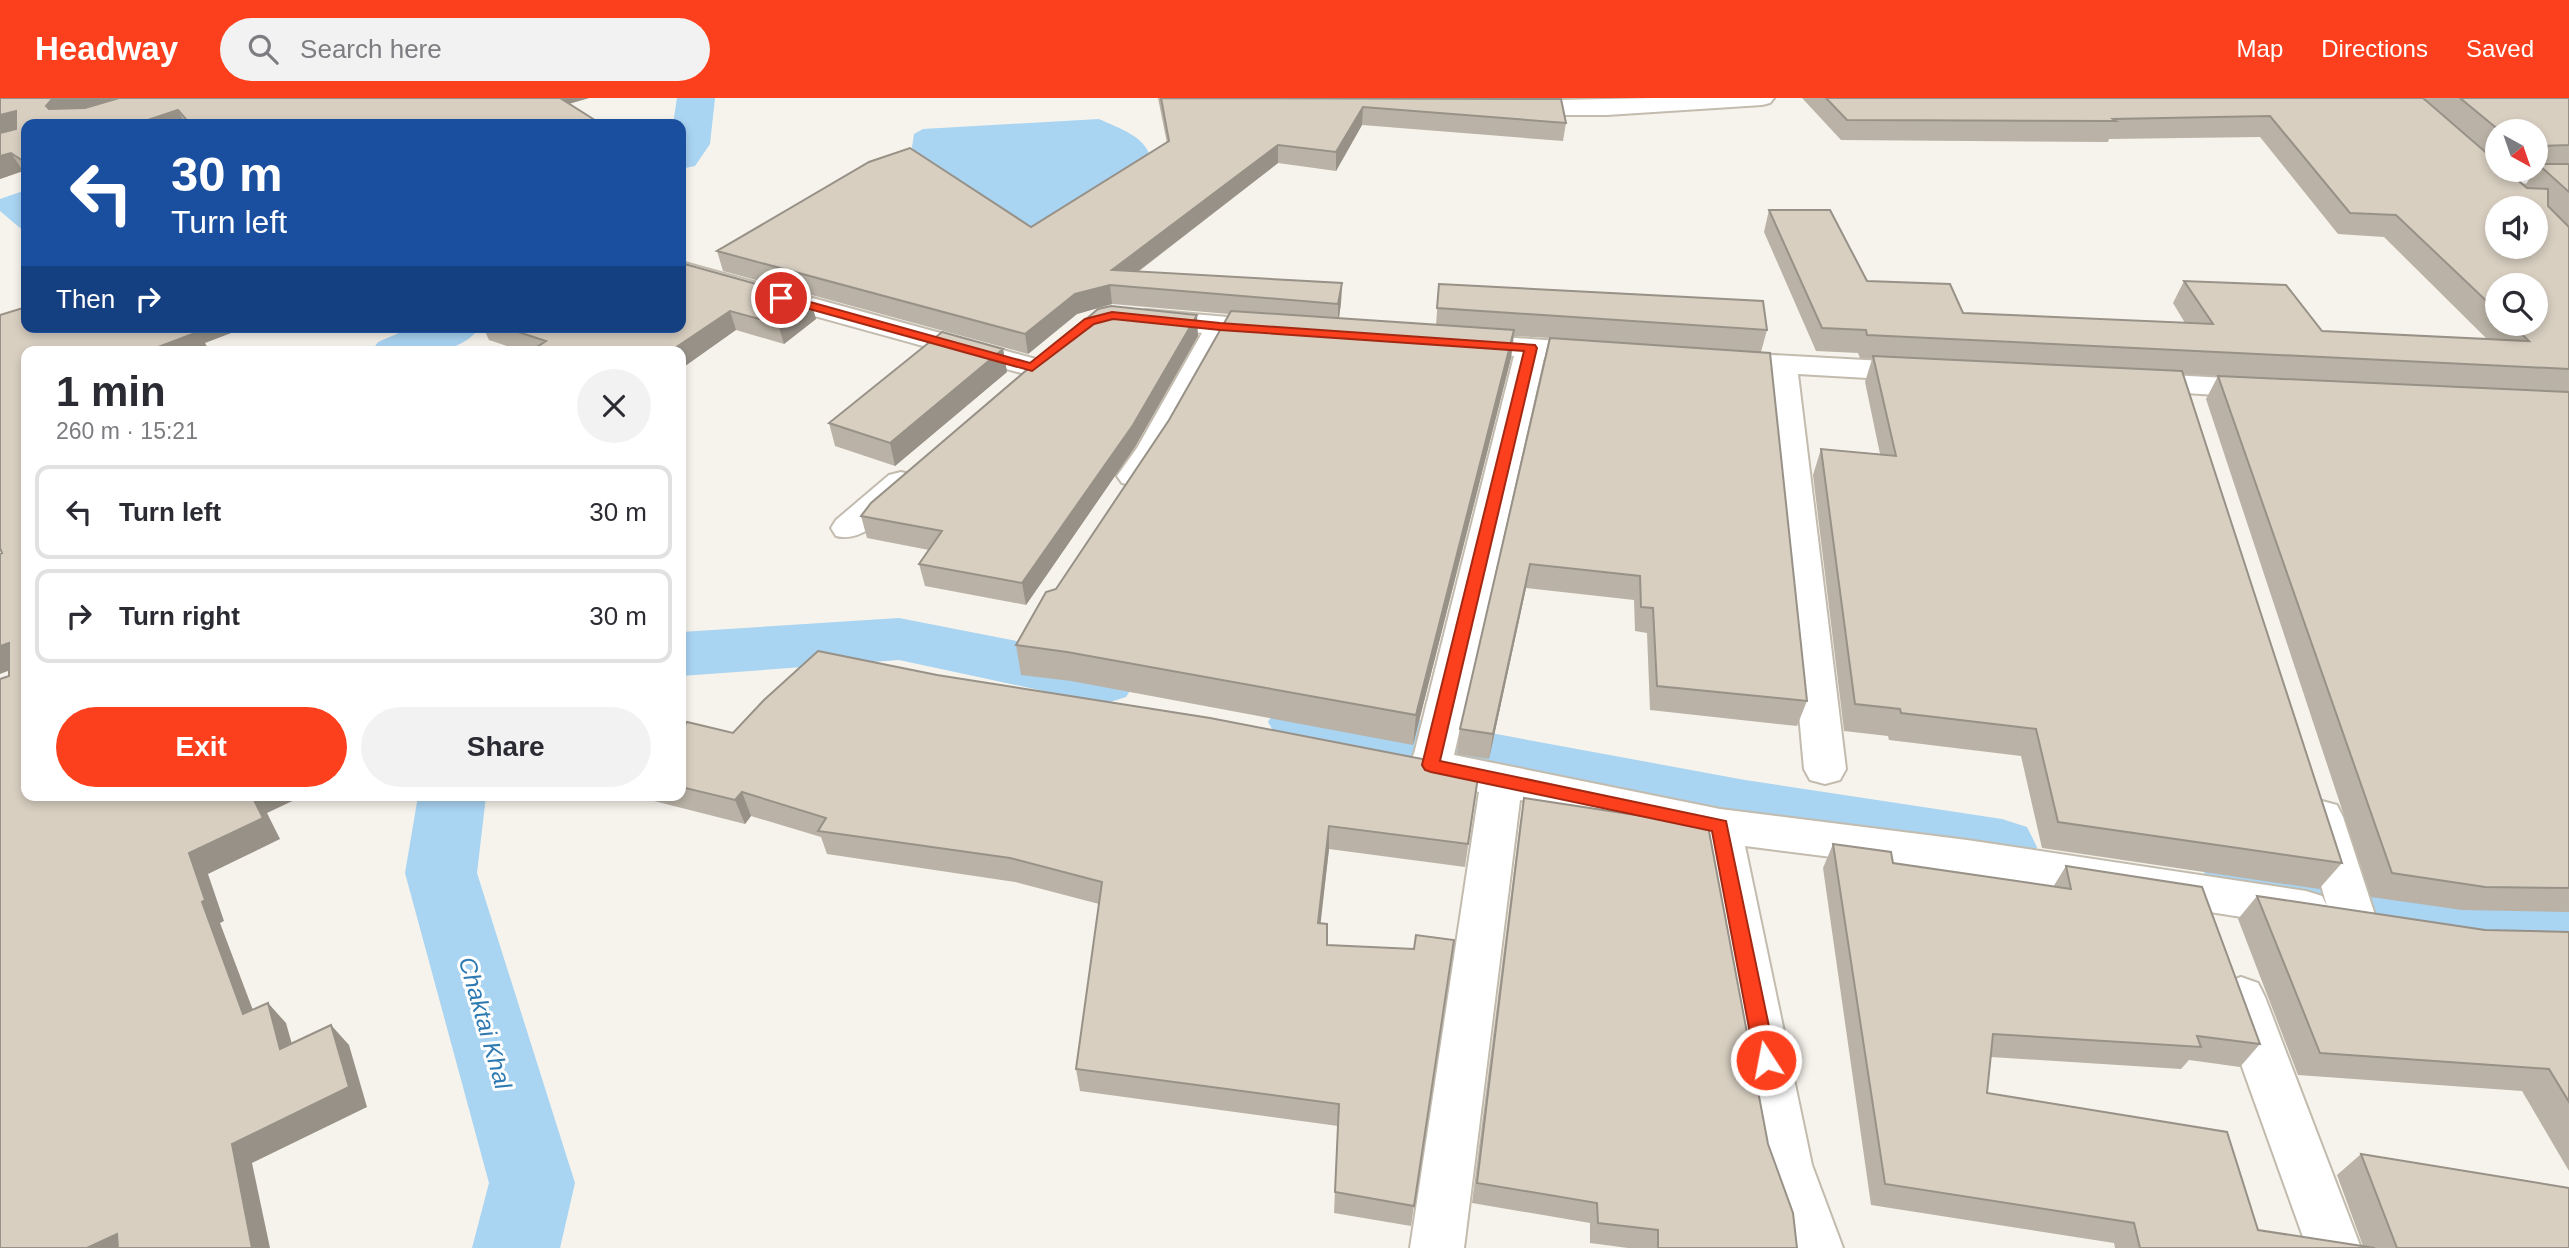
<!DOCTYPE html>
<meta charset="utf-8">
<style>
body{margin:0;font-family:Helvetica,sans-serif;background:#f2f2f3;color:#2b2b33;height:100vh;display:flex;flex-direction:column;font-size:26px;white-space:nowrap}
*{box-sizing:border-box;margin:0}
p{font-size:23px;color:#7c7c81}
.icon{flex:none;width:38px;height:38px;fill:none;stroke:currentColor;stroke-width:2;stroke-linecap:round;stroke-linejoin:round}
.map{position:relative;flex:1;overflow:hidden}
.side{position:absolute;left:21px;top:248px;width:665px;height:455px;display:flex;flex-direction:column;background:#fff;border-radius:14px;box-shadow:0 4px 10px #0003}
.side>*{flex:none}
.guide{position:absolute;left:21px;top:21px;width:665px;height:214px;border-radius:14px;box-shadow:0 4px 10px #0003;background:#1a4fa0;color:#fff;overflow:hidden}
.needle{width:46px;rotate:140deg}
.fabs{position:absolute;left:2485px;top:21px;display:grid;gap:14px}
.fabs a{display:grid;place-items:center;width:63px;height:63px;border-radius:50%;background:#fff;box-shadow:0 4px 10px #0003;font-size:35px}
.pin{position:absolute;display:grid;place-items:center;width:60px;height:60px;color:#fff;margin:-30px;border:4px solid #fff;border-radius:50%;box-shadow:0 2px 7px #0007}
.me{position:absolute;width:77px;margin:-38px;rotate:349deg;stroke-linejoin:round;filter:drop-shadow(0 0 5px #0008)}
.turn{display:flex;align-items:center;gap:24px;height:147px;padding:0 35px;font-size:32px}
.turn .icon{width:91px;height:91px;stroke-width:2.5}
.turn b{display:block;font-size:49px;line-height:60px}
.then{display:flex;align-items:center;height:66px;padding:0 35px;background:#0003;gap:14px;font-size:26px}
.round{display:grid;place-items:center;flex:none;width:74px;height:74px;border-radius:37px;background:#f2f2f3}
.summary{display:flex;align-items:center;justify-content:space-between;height:119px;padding:0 35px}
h1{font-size:42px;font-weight:800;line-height:52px}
.button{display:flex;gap:14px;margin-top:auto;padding:14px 35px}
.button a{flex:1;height:80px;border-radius:42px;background:#fc3f1d;color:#fff;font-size:28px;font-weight:800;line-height:80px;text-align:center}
.button a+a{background:#f2f2f3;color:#2b2b33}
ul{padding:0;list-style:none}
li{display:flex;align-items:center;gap:21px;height:94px;margin:0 14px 10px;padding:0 21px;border:4px solid #e1e1e2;border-radius:14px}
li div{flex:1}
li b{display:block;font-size:26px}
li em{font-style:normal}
header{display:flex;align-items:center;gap:42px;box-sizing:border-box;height:98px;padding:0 35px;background:#fc3f1d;color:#fff}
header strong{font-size:33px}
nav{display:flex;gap:38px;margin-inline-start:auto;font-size:24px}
.search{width:490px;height:63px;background:#f2f2f3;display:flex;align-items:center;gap:18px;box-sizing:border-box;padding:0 24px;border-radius:38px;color:#7c7c81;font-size:26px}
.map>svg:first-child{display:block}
.water{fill:#a9d4f2}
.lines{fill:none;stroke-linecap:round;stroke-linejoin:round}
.canal{fill:#a9d4f2;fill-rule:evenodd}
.street-casing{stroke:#c2bbae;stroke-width:4}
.street{fill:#fff;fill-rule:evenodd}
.wall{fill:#bab2a6;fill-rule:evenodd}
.shaded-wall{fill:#979187}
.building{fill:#d8cfc1;stroke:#979187;stroke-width:2;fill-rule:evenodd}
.route{fill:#fc3f1d;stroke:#a42913;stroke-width:2}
.labels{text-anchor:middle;stroke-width:6;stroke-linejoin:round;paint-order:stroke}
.near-water-label{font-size:24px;font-style:italic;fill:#2e7ab2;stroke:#fff}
</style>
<header>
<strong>Headway</strong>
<div class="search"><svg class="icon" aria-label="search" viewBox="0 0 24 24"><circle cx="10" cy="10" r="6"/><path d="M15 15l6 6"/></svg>Search here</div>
<nav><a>Map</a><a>Directions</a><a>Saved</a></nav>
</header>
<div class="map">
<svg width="2569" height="1150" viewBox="0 0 2569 1150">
<rect width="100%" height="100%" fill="#f6f3ec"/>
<path class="water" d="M1099 21C1120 31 1149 39 1151 64L1025 132 915 57 912 49 914 36 923 31Z
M26 92V135L0 113V101Z"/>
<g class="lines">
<path class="canal" d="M677 0H715L710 46 695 68 681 71V26H673Z
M413 229H480C457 262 406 254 371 254L378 244Z
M899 520 1104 560 1126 567 1136 583 1126 599 1104 606 899 562 681 578V534Z
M1301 600 1745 682 2002 721 2027 729 2037 749 2027 769 2002 777 1745 736 1301 648 1278 641 1268 624 1278 607Z
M418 698H486L477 775 575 1085 560 1150H472L489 1085 405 775Z
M2235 757 2399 778 2569 783V843L2399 838 2235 815 2209 807 2199 786 2209 765Z"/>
<defs>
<path id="street" d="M1654 0H1774L1770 5 1762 7 1607 17H1509L1501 15 1497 10 1501 5 1509 3Z
M2569 69V85L2495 86 2486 83 2482 78 2486 73 2495 70Z
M681 164 1043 263 1047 269 1043 275 1032 278 681 181Z
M1146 212 1274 223 1284 226 1289 232 1284 238 1274 241 1230 237 1169 350 1146 385 1134 388 1122 385 1117 378 1137 350 1202 235 1136 227 1132 221 1136 215Z
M1460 236 1599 246 1610 249 1614 255 1610 261 1599 264 1544 260 1454 657 1720 711 1967 742 2306 793 2322 798 2327 808 2301 719 2307 707 2322 703 2337 707 2343 719 2375 817 2368 830 2352 836 2336 830 2328 812 2322 824 2306 829 1967 776 1745 748 1812 1067 1843 1150H1789L1760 1067 1701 741 1520 702 1464 1150H1410L1479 694 1413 678 1407 667 1414 656 1514 258 1450 251 1445 245 1450 239Z
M1718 254 1920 265 1931 268 1935 274 1931 280 1920 283 1798 276 1846 671 1840 682 1825 686 1810 682 1804 671 1768 275 1707 269 1703 263 1707 257Z
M2134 275 2263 282 2274 284 2278 291 2274 298 2263 300 2123 291 2119 284 2123 277Z
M901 374 913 377 918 384 913 391C892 410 866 446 836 438L831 430 836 422 889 377Z
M2241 879 2258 885 2265 899 2361 1150H2307L2217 899 2224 885Z"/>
</defs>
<use href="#street" class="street-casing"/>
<use href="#street" class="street"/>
</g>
<path class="wall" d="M0 0H589L569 6 601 26H26V75L23 73 0 81Z
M1158 0H1267L1566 25 1563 43 1362 27 1336 73 1278 65 1138 174 1342 185 1341 205 1339 220 1436 227 1439 186 1767 232 1761 254 1807 603 1797 628 1650 612 1647 535 1635 533 1634 502 1526 490 1489 661 1457 656 1460 631 1549 240 1514 238 1511 260 1413 647 1071 583 1021 577 1016 547 1056 491 1169 322 1229 216 1112 206 1077 216 1028 256 723 173 717 153 1031 129 1167 45Z
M1802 0H2423L2525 88 2537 68H2536V33H2497V63L2424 0H2569V814L2462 812 2371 799 2206 301 2218 278 2183 276 2342 765 2319 791 2042 750 2021 658 1889 642 1888 638 1844 633 1813 377 1821 351 1880 356 1865 284 1872 261 1860 260 1858 255 1816 253 1764 134 1769 112 1867 183 1963 215 2185 225 2173 205 2184 183 2322 233 2487 241 2384 139 2338 136 2260 39 2109 41 2108 44 1841 42ZM2497 187 2536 226H2497Z
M681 165 810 201 816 221 784 246 736 232 681 254H525L489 242 483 229H681Z
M1198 238 1135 349 1026 507 925 488 919 466 929 452 867 440 861 418Z
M1003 251 1007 274 895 368 835 348 829 325Z
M937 577 1479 672 1465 769 1329 751 1320 825 1327 847 1414 851 1454 842 1411 1128 1334 1115 1338 1028 1080 993 1076 971 1099 806 1015 784 827 756 821 739 751 718 745 726 654 703 651 698H681V632L733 635Z
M1524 700 1768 1046 1797 1150H1628L1590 1145V1125L1472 1105 1520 724Z
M1833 746 1893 765 2053 789 2066 768 2260 946 2240 969 2189 962 2181 971 1991 959 1987 995 2258 1132 2363 1148 2337 1077 2361 1056 2569 1150H2115L2114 1145 1871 1107 1823 770Z
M2257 798 2485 832 2569 834V1073L2522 993 2298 977 2238 821Z"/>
<path class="shaded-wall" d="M54 0H121L57 26 46 8 52 1Z
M550 0H589L554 10Z
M1363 9 1362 27 1336 73V54Z
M178 12 185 26H136Z
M16 13 26 29 0 38V17Z
M1278 47V65L1120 187 1112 172Z
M11 55 23 73 0 81V58Z
M1342 185 1341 205 1338 226V206Z
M1110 187 1112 206 1077 216 1028 256 1025 236 1075 196Z
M810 201 816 221 784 246 778 226Z
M730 213 736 232 681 271V254H669Z
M1197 217 1198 238 1135 349 1026 507 1022 485Z
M192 229H247L205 245 210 254H145Z
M1514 232 1511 260 1413 647 1416 617Z
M1003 251 1007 274 895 368 890 345Z
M1530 466 1526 490 1489 661 1493 636Z
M9 545 26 566 0 576V548Z
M742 694 751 718 745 726 735 702Z
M252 698H303L267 715 280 741 208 776 224 823 220 825 262 936 243 916 202 804 189 755Z
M1329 728V751L1318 848V825Z
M268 905 286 925 299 971 280 951Z
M331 927 349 947 367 1009 252 1065 270 1150H252L232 1046Z
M117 1136 135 1150H87Z"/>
<path class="building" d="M0 0H54L52 1 46 8 49 11 85 10 119 0H560L601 26H190L178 12 136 26H26V62L23 63 11 55 0 58V35L16 31V13L0 17Z
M1161 0 1561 1 1566 25 1363 9 1336 54 1278 47 1112 172 1342 185 1338 206 1110 187 1075 196 1025 236 717 153 869 64 910 50 1031 129 1169 43Z
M1826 0H2423L2497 64V72H2506L2527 90 2548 91V108L2569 129V271L1867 237 1866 232 1822 230 1769 112H1830L1867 183 1950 186 1963 215 2213 226 2184 183 2286 187 2322 233 2529 243 2511 226H2536V187H2497V213L2396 117 2350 115 2270 18 2113 21 2116 23 1847 22ZM2497 110H2536V149H2497Z
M2460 0H2569V47L2536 48V33H2500Z
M2538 66H2569V94Z
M681 165 810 201 778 226 730 213 669 254H534L531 253 546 243 503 229H681Z
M1439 186 1763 203 1767 232 1437 210Z
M1111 208 1197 217 1133 327 1022 485 919 466 942 433 861 418 871 405 1098 211Z
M26 209V229H193L198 234 145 254H26V698H252L263 720 189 755 205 802 202 804 243 916 268 905 280 951 331 927 349 989 232 1046 252 1150H118L117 1136 87 1150H0V581L9 578V545L0 548V456L2 455 0 450V217Z
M1231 213 1514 232 1416 617 1067 554 1016 547 1046 494 1056 491 1169 322Z
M942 234 1003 251 890 345 829 325Z
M1550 240 1770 255 1807 603 1657 588 1653 510 1641 509 1640 478 1530 466 1493 636 1460 631Z
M1873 258 2182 273 2342 765 2058 724 2036 631 1901 615 1900 611 1855 606 1821 351 1896 358Z
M2218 278 2569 294V790L2485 789 2392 775Z
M818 553 937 577 1210 620 1479 672 1468 746 1329 728 1318 825 1327 826V847L1414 851 1416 837 1454 842 1414 1108 1335 1094 1339 1006 1076 971 1102 784 1010 760 818 733 826 720 742 694 735 702 681 689V632L687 624 733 635 764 602Z
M1524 700 1708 728 1768 1046 1793 1115 1797 1150H1658V1132L1598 1125 1597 1105 1477 1085Z
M1833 746 1891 754 1893 765 2071 791 2066 768 2202 789 2260 946 2197 938 2201 949 1993 936 1987 995 2227 1034 2258 1132 2375 1150H2140L2134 1125 1885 1086Z
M2257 798 2485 832 2569 834V1004L2549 971 2320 955Z
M2361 1056 2569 1090V1150H2397Z"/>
<path class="route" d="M777 197H785L1030 265 1085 221 1112 214 1220 225 1535 247 1537 250 1440 663 1726 723 1776 962 1773 969 1766 972 1758 969 1755 962 1712 733 1431 674 1425 672 1422 667 1524 253 1220 232 1113 221 1094 226 1032 273 777 202Z"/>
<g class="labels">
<g class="near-water-label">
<text transform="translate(485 925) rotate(74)" y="8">Chaktai Khal</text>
</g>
</g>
</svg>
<div class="fabs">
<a><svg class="needle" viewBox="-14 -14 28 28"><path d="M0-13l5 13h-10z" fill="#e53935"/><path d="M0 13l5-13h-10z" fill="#7c7c81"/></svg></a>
<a><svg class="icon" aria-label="sound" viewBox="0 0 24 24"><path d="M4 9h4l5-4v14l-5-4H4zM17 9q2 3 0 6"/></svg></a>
<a><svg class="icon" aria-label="search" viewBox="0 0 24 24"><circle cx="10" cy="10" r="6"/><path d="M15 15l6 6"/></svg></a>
</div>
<div class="pin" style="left:781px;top:200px;background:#d93025"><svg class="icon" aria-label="arrive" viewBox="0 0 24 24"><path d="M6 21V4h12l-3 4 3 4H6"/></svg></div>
<svg class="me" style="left:1766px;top:962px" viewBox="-20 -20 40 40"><circle r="17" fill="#fc3f1d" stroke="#fff" stroke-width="3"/><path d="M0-11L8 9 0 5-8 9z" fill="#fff"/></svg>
<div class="guide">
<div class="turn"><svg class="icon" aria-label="left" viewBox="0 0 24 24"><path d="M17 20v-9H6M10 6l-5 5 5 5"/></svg><div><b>30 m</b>Turn left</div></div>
<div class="then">Then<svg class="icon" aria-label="right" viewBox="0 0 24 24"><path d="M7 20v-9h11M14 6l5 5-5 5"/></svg></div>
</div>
<section class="side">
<div class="summary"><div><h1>1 min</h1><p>260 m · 15:21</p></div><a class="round"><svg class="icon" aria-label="close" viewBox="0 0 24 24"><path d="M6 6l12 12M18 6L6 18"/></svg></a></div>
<ul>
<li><svg class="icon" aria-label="left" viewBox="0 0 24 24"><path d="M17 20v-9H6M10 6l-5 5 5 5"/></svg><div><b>Turn left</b></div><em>30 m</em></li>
<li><svg class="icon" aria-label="right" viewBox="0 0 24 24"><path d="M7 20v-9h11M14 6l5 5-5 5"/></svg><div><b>Turn right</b></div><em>30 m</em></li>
</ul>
<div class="button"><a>Exit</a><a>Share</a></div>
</section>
</div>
